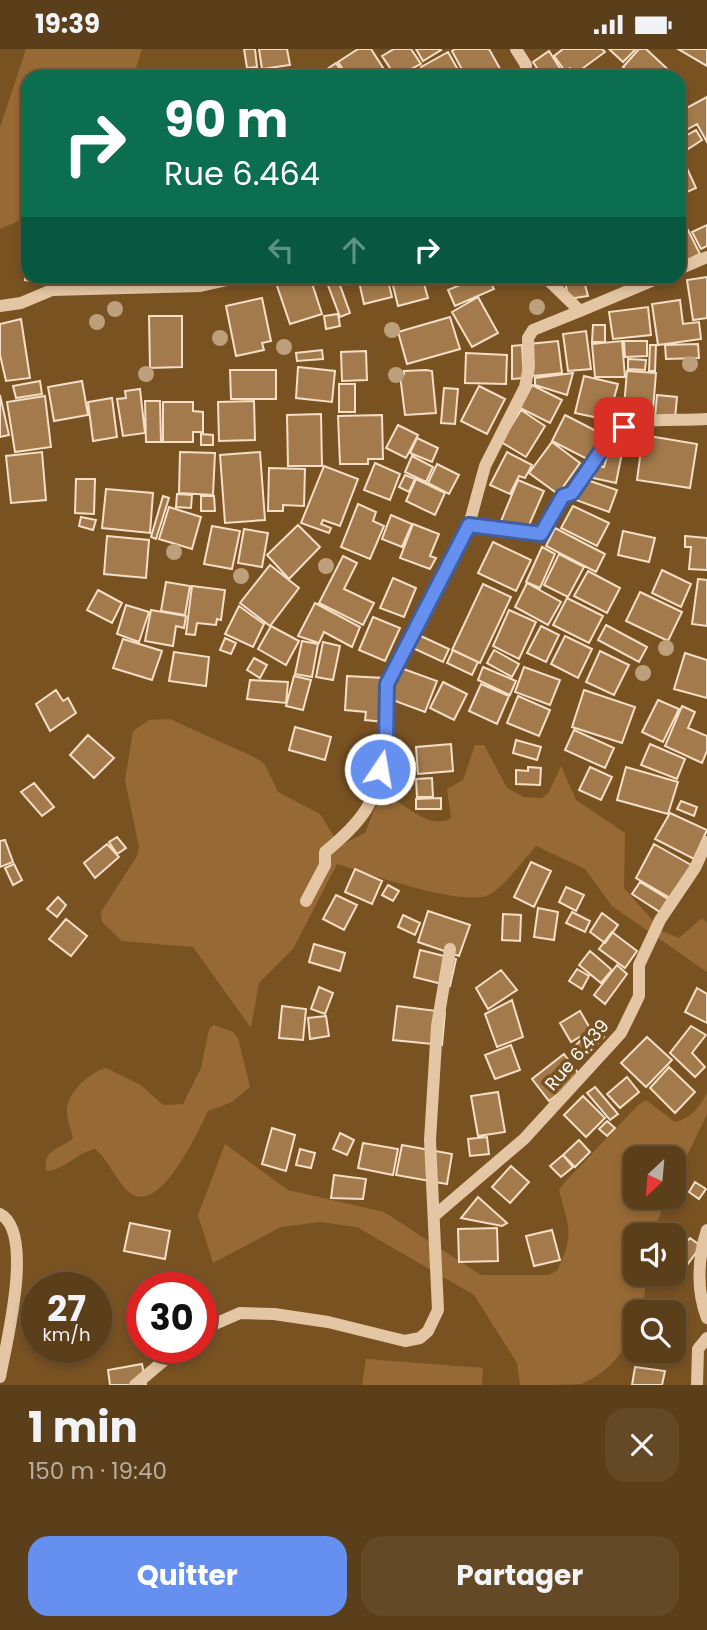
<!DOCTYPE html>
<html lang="fr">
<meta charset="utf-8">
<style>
body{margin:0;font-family:Poppins,sans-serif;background:#644927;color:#f1f3f6;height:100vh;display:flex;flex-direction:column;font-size:26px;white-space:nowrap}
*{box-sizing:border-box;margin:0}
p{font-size:23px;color:#b8aea2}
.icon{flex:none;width:38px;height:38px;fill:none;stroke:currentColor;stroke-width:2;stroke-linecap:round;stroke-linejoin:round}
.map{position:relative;height:1336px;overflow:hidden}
.side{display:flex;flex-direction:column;background:#5b3e1a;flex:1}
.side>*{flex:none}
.guide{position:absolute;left:21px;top:21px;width:665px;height:214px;border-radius:21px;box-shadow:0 4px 10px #0003,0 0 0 2px #705739;background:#0b6e4f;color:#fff;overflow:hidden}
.needle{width:46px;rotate:206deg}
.tools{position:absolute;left:623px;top:1097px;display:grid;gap:14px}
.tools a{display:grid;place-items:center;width:63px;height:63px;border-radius:14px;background:#5b3e1a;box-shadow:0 4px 10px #0003,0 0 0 2px #705739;font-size:35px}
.speed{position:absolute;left:21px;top:1223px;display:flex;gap:14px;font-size:35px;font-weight:700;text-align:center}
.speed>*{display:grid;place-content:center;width:91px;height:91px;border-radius:50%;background:#5b3e1a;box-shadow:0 4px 10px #0003,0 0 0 2px #705739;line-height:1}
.speed small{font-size:18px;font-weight:400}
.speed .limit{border:10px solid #d22;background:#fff;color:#111}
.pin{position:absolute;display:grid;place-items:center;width:60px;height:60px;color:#fff;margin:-30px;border-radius:14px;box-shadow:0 4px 10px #0006}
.me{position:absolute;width:77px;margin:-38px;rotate:12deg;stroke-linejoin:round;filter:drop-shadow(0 0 5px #0008)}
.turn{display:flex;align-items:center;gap:24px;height:147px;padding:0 28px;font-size:32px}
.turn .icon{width:91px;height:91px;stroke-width:2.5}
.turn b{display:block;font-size:49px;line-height:60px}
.lanes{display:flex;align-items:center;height:66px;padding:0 28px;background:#0003;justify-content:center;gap:35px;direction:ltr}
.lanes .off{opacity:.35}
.round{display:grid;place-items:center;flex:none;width:74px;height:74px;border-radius:21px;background:#644927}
.summary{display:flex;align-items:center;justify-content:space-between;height:119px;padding:0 28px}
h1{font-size:42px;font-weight:700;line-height:52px}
.cta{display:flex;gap:14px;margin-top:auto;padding:14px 28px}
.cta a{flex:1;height:80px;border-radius:21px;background:#6690f0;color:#fff;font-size:28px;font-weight:700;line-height:80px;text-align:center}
.cta a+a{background:#644927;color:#f1f3f6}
.status{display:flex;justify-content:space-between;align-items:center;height:49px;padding:0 35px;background:#5b3e1a;direction:ltr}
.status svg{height:19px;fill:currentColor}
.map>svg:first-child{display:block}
.green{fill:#976935}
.building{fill:#a37a4b;stroke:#f4dec6;stroke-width:2}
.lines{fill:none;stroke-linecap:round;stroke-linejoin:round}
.minor{stroke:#e4c6a4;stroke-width:12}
.tree{fill:#bd9f7c}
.route-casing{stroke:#425e9c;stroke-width:18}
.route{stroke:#6690f0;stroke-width:12}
.labels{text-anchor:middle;stroke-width:7;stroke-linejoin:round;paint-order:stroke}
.street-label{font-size:18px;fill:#fff;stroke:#795222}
</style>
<div class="status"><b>19:39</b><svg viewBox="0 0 49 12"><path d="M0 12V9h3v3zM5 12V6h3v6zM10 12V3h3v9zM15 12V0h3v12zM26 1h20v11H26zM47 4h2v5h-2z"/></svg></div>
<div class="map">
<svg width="707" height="1336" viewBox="0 0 707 1336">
<rect width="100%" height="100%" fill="#795222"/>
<path class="green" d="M26 0H142L133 28H28V168L0 180V78Z
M170 670 258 710 265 716 278 743 320 765 340 797 365 784 379 749 386 744C403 755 431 782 451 769L447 740 463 731 475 696H484L507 739 524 748 542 749 549 743 561 717 576 751 625 784 624 839 662 882 679 889 702 869 707 874V923L612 857 585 820 536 797C525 809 501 842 486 847 455 856 370 825 337 815L293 900 259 934 251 979 193 898 122 892 102 873 101 863 137 807 139 798 125 731 133 682 149 671Z
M214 976 233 983 238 989 250 1038 232 1053 208 1062C198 1083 159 1169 129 1143 115 1131 109 1111 95 1100 76 1104 65 1121 46 1122 43 1099 60 1101 73 1089 71 1081 67 1071 67 1062 66 1044 90 1023 106 1019L141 1036 163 1056 183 1055 201 1019 209 980Z
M707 1043V1065L674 1134V1110H635V1148H667L652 1186H635V1225H647L644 1249 638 1263 635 1264C635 1295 609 1324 581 1335 566 1336 537 1336 520 1336L517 1314 474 1246 357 1178 320 1173 281 1178 213 1214 198 1166 225 1095 288 1141 384 1163 481 1226H548L557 1222C575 1184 569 1180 559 1141L565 1133 638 1056 646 1051 675 1073C690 1070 701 1057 707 1043Z
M366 1310 483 1319 482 1336H362Z"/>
<path class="building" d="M244 0H255L257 18 247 19Z
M259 0H287L290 16 262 20Z
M358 0H371L389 28H348L338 13Z
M394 0H411L421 15 396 28 382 7Z
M416 0H440L441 1 423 12Z
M455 0H489L503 25 497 28H466L452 2Z
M563 0H602L605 3 575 25 570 19 565 22 554 7Z
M609 0H636L623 13Z
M639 0H646L676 28H633L623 18Z
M678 0H707V17Z
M549 2 563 24 558 28H530L539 22 533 13Z
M448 3 462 28H427L421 18Z
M336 14 346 28H328L324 22Z
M247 20 248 28H222L221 25Z
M707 48V93L697 75 679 85V63Z
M696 81 702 91 688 100 682 89Z
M686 117 696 139 680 146 679 120Z
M679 163 700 205 679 215Z
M707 176V197L701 200 692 183Z
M28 203V228H68L67 236 25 231Z
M274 228H310L322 265 290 275Z
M337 228 350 264 340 268 326 231Z
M358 228H387L392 248 364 255Z
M391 228H422L428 249 398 257Z
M479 228H488L494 240 455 257 448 241Z
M575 228H583L588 247 568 250 565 231Z
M707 228V269L693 271 687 231Z
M478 248 498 284 472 298 452 263Z
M262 249 271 292 262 294 264 301 236 307 226 257Z
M680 251 683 275 699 273 701 290 658 296 652 255Z
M648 258 651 286 613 290 609 263Z
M338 265 340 277 326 280 324 267Z
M149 267H182V318L150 319Z
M450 268 460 300 407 315 398 283Z
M21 270 30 329 6 332 0 306V275Z
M593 276H605V293H592Z
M586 282 591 320 568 322 563 285Z
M558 292 562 324 533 327 529 295Z
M622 292 625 328H595L592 295Z
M624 292H647V307L625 308Z
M698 295 699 309 666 310 665 296Z
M522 296 524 329 512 330V297Z
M650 296H656L655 322H649Z
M322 301 323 310 297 312 296 304Z
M366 302 367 331 342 332 341 303Z
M466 304 507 306 506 335 465 334Z
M628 310 646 311 645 321 628 320Z
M298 318 335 322 332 353 296 349Z
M230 321H276V350H231Z
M426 321 432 322 436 364 405 366 400 326 404 325V322Z
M627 322 656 324 652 373 623 370Z
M573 324 567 346 535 336V329Z
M584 327 618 335 608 371 575 364Z
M40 332 42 345 16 349 13 337Z
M82 332 88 366 54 372 48 338Z
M339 335H355V363H339Z
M532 336 562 351 550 374 520 359Z
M479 337 505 350 487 385 461 372Z
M444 339 458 340 455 375 441 374Z
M140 340 145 384 123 387 117 350 126 349 125 342Z
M0 346 9 386 0 388Z
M657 346 677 348 675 370 655 369Z
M45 347 51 398 15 403 7 353Z
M112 349 117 388 93 392 88 353Z
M145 352H160L161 393H146Z
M254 352 255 391 219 392 218 353Z
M163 353H193V362L203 363V383H193V393H163Z
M521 361 545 377 526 408 501 393Z
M321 365 322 417H288L287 366Z
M382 366 383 410H368V415H340L338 367Z
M565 366 602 385 589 411 552 392Z
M398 376 418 386 406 409 386 399Z
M201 385 213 386V396H201Z
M643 386 697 395 690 439 637 431Z
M417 389 438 399 432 413 410 404Z
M611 392 624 394 616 434 593 429 596 416 604 418Z
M552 393 580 414 558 445 529 424Z
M42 403 46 451 11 454 6 407Z
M180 403 215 404 213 446 179 444Z
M260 403 265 471 225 474 220 406Z
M507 403 532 416 525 429 519 427 510 445 490 436Z
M412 407 433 418 426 433 405 423Z
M375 414 400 425 390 451 364 441Z
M437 415 459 426 449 445 428 434Z
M324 417 358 430 340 477 323 471 321 475 331 479 329 484 301 474Z
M269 419 305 420 304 457 283 456V462H268Z
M405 426 415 430 409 443 399 438Z
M76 430H95L94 465 75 464Z
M416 430 445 444 435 466 406 452Z
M584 430 617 441 609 463 576 451Z
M518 431 544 442 526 483 501 472Z
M106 440 153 444 150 484 102 479Z
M177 445 192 446 191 459 176 458Z
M163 447 169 449 156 490 151 488Z
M201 447H214L215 462H201Z
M358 455 376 463 373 472 384 477 370 510 341 498Z
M573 457 609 474 597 497 561 479Z
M169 458 201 468 192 500 159 490Z
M391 466 412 475 402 498 382 490Z
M81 468 96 471 93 481 79 477Z
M413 475 439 485 430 507 436 509 430 520 400 509Z
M298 476 320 498 289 530 267 506Z
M212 477 240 482 232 520 204 515Z
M555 479 605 505 596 523 546 497Z
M244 480 268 484 262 518 238 514Z
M623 482 655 489 649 513 618 506Z
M107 487 149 491 146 529 104 525Z
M685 487 707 489V521L689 520 691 498H685Z
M493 493 531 511 516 542 478 524Z
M542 498 555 505 540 539 526 533Z
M559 505 584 518 568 548 544 536Z
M343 507 357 514 344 540 374 554 363 576 319 554Z
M270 516 299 539 270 577 240 554Z
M662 521 691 535 681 558 652 544Z
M588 522 620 539 607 564 574 547Z
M393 529 416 539 404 568 380 559Z
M698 530 707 531V577L692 575Z
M166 533 190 537 185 566 161 562Z
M527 534 561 553 548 576 515 558Z
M483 535 511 548 480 614 452 601Z
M192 537 225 541 221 571 217 570 216 576 197 574 195 586 186 585Z
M98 541 122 554 112 574 87 561Z
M640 543 682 563 668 592 626 572Z
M567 549 603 567 589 594 553 576Z
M315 554 360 578 352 598 324 583 319 594 298 587Z
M126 556 149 563 139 593 117 585Z
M239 557 264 575 253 598 225 585Z
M151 561 186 567 184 579 176 577 173 597 145 592Z
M509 561 536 573 519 610 493 597Z
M373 568 400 579 385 612 359 601Z
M606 576 647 598 639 613 598 591Z
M271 577 299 592 286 616 258 600Z
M541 577 559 586 546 613 527 604Z
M410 582 449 600 443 613 404 595Z
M565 587 592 600 578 629 551 615Z
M225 589 236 594 231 605 220 601Z
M123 590 162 602 152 631 113 619Z
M302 592 318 595 312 628 295 625Z
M323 593 340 597 333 631 316 628Z
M453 601 478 613 472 626 447 614Z
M494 601 519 615 512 628 487 614Z
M600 602 629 616 614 646 586 633Z
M174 603 209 608 206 637 169 632Z
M685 604 707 611V649L674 640Z
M254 609 267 616 260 629 247 621Z
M398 618 437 632 425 663 387 649Z
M483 618 516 632 510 646 478 631Z
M524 618 560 631 550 656 515 643Z
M294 627 311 631 303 661 286 657Z
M347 627 384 629V673L365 671 366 663 345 661Z
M250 631 288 633 286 654 247 650Z
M443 633 467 645 454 671 430 659Z
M481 635 509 647 497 675 469 662Z
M56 641 63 652 68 649 76 664 50 682 36 655Z
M584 641 635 658 622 694 572 678Z
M518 647 550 661 539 687 507 674Z
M658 651 679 660 663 693 642 683Z
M682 657 695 663 688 679 707 687V702L702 714 665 697Z
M295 678 331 688 325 711 289 701Z
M574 681 614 699 605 719 565 701Z
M88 686 114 709 94 729 70 706Z
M516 691 541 698 537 711 513 704Z
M451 695 453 722 418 725 416 698Z
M650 695 685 710 677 730 641 716Z
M528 718 541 719 540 736 516 735V721L528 722Z
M590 718 612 728 601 751 579 741Z
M626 718 678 733 668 765 617 751Z
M354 727 376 733 372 745 351 739Z
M432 729 433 748H417L416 730Z
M34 734 54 758 42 767 21 743Z
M441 749V760H416V750Z
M681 752 697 758 694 767 677 760Z
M670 764 707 781 694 810 655 790Z
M117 788 126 799 117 805 109 793Z
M5 791 13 813 0 818V792Z
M107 795 119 808 95 829 84 814Z
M654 795 693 817 672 850 636 829Z
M531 813 551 822 534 858 514 848Z
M14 815 22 831 13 836 5 819Z
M355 820 382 832 372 855 345 843Z
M640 833 668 850 660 863 632 845Z
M388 836 399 842 393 852 382 846Z
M566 838 584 846 576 862 559 853Z
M336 846 357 856 344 881 323 870Z
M58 848 66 856 57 868 47 860Z
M538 859 558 863 554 891 534 888Z
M428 862 470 876 459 907 418 893Z
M572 863 590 872 585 883 566 874Z
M602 864 618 876 605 894 590 883Z
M503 865 521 866 520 892 502 891Z
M403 866 420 874 415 886 398 878Z
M66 870 87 887 71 907 49 890Z
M612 883 637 902 625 919 599 900Z
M314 895 345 904 340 922 309 913Z
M420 901 456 910 450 937 414 928Z
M590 902 612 921 601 934 579 916Z
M617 916 627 925 605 955 594 946Z
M577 920 589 927 582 940 569 932Z
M501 921 517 941 488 960 476 939Z
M319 938 333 944 325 965 311 960Z
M697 939 707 945V974L685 963Z
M512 951 523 988 497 998 485 965Z
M282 957 306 960 303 991 279 989Z
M397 957 445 963 442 996 393 991Z
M580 962 591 981 571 993 560 974Z
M326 967 329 987 310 990 308 969Z
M691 977 706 986 692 1004 705 1018 695 1028 670 1004Z
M594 978 604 988 583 1009 573 999Z
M647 988 672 1011 646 1038 621 1014Z
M511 996 520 1021 495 1030 485 1006Z
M564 1005 581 1028 549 1052 532 1030Z
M669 1018 695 1043 675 1064 650 1039Z
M627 1028 639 1043 620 1059 607 1045Z
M595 1038 618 1065 610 1071 587 1044Z
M498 1043 505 1083 478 1087 471 1047Z
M583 1047 605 1069 586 1088 564 1066Z
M607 1072 615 1079 607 1087 599 1080Z
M272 1079 295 1086 286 1122 262 1115Z
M340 1084 354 1091 347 1106 333 1100Z
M487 1088 489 1105 470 1107 468 1090Z
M579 1091 590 1103 575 1118 563 1106Z
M363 1094 398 1100 393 1126 358 1119Z
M402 1096 452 1105 447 1135 396 1126Z
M300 1100 315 1104 311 1119 296 1116Z
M563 1106 573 1118 561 1128 550 1117Z
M511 1117 529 1133 510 1154 492 1138Z
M334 1126 366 1130 363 1150 331 1149Z
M695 1133 706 1140 699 1150 689 1143Z
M478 1148 507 1174 502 1177 461 1169Z
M130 1174 170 1182 165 1210 124 1202Z
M497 1179 498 1212 459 1213 458 1180Z
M552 1181 560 1211 534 1217 526 1187Z
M690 1189 701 1197 679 1227 674 1223V1202L676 1204Z
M142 1315 146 1336H110L108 1321Z
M635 1318 665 1322 662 1336H632Z"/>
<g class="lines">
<path class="minor" d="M516 0 526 16 525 28
M679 220 707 208
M545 228 580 262 661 228
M0 257 21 254 52 241 200 237 241 228
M469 476 485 417 525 338 529 318 528 289 533 281 580 262
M306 852 325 816V803C356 778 385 748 378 706 393 685 384 660 387 635L469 476 541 485 563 447 572 444C586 420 606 382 634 374 656 369 684 372 707 370
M0 1165C35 1183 6 1295 0 1328
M434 1167 524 1090 621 984 639 947V916L660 871 695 819 707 793
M707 1181C698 1208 696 1241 707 1269
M201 1281 240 1264 274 1265 328 1273 405 1292 420 1289 428 1282 438 1261 430 1091 437 977 450 900
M135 1336 180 1298
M697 1336 698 1300 707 1289"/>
</g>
<g class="tree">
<circle cx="537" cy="258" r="8"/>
<circle cx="115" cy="260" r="8"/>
<circle cx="97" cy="273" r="8"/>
<circle cx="392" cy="281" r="8"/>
<circle cx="220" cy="289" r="8"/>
<circle cx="284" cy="298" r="8"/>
<circle cx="690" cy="315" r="8"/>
<circle cx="146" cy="325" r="8"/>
<circle cx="396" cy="326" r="8"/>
<circle cx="174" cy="503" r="8"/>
<circle cx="326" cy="517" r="8"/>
<circle cx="241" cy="527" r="8"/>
<circle cx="666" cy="599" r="8"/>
<circle cx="643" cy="624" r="8"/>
</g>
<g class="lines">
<defs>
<path id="route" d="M380 720 378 706 386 694 387 635 469 476 541 485 563 447 572 444 603 399 624 378"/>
</defs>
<use href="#route" class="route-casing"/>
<use href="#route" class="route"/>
</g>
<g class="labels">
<g class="street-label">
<text transform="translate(577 1006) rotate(-49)" y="6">Rue 6.439</text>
</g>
</g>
</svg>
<div class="tools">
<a><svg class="needle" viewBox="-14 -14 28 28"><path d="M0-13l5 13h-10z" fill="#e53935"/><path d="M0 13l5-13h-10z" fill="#b8aea2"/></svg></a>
<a><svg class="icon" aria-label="sound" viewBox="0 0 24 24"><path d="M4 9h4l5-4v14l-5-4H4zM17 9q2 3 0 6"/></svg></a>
<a><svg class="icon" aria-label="search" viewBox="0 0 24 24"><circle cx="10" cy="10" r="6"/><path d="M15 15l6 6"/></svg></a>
</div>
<div class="speed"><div>27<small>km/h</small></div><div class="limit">30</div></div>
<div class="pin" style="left:624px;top:378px;background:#d93025"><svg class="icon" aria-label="arrive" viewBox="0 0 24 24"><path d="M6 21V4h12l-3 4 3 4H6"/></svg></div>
<svg class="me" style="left:380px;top:720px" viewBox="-20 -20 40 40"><circle r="17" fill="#6690f0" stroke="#fff" stroke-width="3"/><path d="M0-11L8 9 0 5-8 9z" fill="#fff"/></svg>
<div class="guide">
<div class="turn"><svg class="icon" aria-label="right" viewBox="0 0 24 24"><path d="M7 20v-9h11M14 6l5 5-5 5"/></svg><div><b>90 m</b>Rue 6.464</div></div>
<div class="lanes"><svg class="icon off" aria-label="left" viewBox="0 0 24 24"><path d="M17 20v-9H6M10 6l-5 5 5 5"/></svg><svg class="icon off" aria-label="ahead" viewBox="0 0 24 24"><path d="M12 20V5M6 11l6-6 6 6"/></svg><svg class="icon" aria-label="right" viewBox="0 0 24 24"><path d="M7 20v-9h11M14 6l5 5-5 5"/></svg></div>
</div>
</div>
<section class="side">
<div class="summary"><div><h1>1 min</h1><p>150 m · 19:40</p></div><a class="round"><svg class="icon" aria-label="close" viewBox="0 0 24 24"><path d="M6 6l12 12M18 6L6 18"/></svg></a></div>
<div class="cta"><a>Quitter</a><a>Partager</a></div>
</section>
